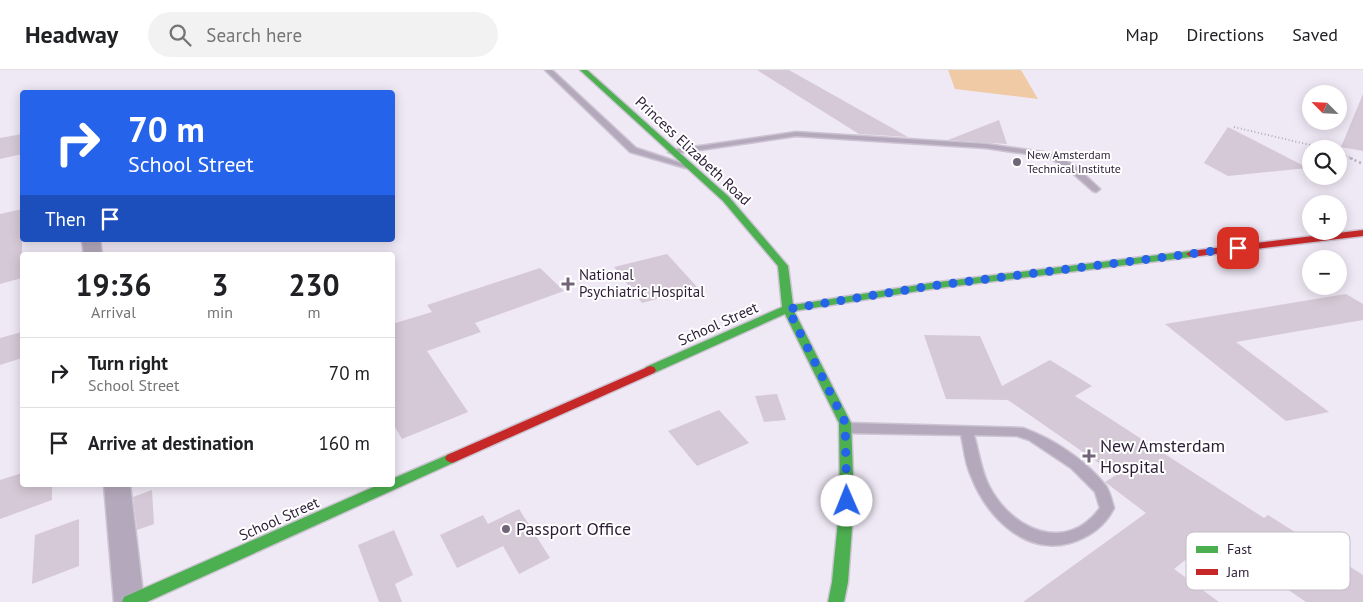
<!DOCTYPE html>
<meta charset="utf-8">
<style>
body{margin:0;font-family:"PT Sans",sans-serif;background:#f2f2f2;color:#202124;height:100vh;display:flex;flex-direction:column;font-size:19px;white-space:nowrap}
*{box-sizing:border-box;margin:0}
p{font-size:16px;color:#757577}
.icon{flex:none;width:28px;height:28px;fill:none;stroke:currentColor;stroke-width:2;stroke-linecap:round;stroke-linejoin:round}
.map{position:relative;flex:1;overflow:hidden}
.sheet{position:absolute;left:20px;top:182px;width:375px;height:235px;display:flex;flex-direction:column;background:#fff;border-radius:5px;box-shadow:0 2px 12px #0003}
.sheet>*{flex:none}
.top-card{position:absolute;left:20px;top:20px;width:375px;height:152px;border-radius:5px;box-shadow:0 2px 12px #0003;background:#2563eb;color:#fff;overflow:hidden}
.needle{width:32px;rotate:294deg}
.controls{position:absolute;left:1302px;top:15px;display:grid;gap:10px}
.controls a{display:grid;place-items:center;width:45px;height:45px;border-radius:50%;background:#fff;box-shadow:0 2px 12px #0003;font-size:25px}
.pin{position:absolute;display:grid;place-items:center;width:42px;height:42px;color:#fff;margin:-21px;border-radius:10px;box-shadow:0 2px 8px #0006}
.me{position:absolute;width:55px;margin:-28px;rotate:359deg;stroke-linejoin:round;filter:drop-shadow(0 0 4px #0008)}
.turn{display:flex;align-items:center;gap:18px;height:105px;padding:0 25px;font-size:22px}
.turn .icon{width:65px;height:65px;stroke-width:2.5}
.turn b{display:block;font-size:35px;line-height:42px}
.then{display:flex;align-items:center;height:48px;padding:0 25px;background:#0003;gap:10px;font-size:19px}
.eta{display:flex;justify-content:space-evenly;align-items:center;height:85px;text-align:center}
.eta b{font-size:30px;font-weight:800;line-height:35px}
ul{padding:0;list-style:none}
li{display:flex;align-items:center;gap:15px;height:70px;padding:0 25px;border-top:1px solid #e0e0e0}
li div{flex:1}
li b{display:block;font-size:19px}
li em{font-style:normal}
header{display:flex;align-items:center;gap:30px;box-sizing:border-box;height:70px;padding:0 25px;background:#fff;border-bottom:1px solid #e0e0e0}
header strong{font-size:24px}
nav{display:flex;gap:28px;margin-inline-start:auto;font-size:18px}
.search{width:350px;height:45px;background:#f2f2f2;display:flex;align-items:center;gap:12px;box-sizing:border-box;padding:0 18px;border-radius:28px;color:#757577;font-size:19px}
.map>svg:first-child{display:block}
.green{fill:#f0caa5}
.building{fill:#d6c9d7}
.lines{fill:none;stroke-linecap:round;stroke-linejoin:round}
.lane-casing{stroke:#ccc4d2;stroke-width:3}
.street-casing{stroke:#ccc4d2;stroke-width:3}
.fast-casing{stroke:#ccc4d2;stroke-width:3}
.jam-casing{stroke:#ccc4d2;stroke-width:3}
.path-far1{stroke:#b6adbd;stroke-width:2;stroke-dasharray:1 2.5;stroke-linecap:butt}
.path{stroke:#b6adbd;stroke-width:2.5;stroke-dasharray:2 3;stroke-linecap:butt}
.lane{fill:#b4a9bc;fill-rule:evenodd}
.street{fill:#b4a9bc;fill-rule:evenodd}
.fast{fill:#4caf50;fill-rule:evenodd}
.jam{fill:#c62828;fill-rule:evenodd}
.route{stroke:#2563eb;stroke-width:9;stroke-dasharray:0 16.2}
.poi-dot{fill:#706579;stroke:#fff;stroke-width:2}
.labels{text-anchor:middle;stroke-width:4;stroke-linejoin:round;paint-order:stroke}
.far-poi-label{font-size:12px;fill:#2c1e36;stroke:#fff;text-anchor:start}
.street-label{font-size:15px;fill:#2c1e36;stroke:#fff}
.poi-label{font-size:15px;fill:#2c1e36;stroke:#fff;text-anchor:start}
.near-poi-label{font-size:18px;fill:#2c1e36;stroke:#fff;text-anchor:start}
.key{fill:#fff;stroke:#c0bcc3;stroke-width:1}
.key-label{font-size:14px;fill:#2c1e36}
</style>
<header>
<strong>Headway</strong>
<div class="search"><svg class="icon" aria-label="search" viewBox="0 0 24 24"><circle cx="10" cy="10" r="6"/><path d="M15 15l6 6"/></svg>Search here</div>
<nav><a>Map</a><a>Directions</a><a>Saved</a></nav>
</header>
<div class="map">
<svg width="1363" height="532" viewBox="0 0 1363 532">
<rect width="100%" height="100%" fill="#efe8f5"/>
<path class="green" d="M948 0H1021L1038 29 955 19Z"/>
<path class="building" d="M757 0H789L908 67 859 64Z
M1363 24V81L1341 77Z
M999 50 1007 74 948 70Z
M1228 57 1308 98 1228 106 1204 93Z
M22 64V84L0 89V68Z
M22 139V208L0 214V144Z
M667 184 698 218 642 233 614 197Z
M540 198 564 221 475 253 481 262 427 281 468 342 402 369 392 352V254L432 242 427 235Z
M1346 224 1363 234V250L1236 272 1329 342 1286 351 1165 254Z
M22 262V288L0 295V268Z
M924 265 980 266 1002 316 1050 290 1092 316 1075 326 1264 448 1268 445 1363 505V532H1306L1213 468 1174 499 1219 532H1023L1146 443 1105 412 1116 405 1008 330 946 329Z
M777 324 786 350 764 352 755 326Z
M719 340 749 373 697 396 668 361Z
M22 403V415H52V430L0 449V410Z
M152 420 154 454 137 460 133 427Z
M519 439 550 488 519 504 503 476 457 498 440 465 483 445 488 454Z
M79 449V496L32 514 35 465Z
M394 460 413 505 395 514 402 532H379L358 475Z"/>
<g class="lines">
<defs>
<path id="lane" d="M545 0H552L636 78 693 97 689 99 630 82Z
M796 62 986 74 1050 83 1074 95 1100 119 1096 122 1093 121 1068 99 1048 87 986 78 796 66 672 84 668 82 672 80Z
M848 353 1023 358C1053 369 1086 390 1106 416 1110 422 1112 431 1114 438 1105 456 1090 467 1070 473 1024 486 986 445 971 406 965 393 964 378 961 365L848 363 843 361 841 358 843 355ZM974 365 1017 366 1029 370 1071 398 1095 422 1100 438C1066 485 1011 459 989 416 981 400 979 382 974 365Z"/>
<path id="street" d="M82 170H100L102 185H84Z
M104 415H130L144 532H114Z"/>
<path id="fast" d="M580 0H587L729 127 788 196 793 235 931 213 1191 181 1196 184 1191 187 931 219 794 241 851 353 854 431 848 512 844 532H828L832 512 840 431 839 353 785 244 654 303H646L644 300 646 297 782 237 778 196 723 131Z
M452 383 457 385 459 388 457 391 147 532H122L124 527 378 415H392V409Z"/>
<path id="jam" d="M1363 160V166L1191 187 1186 184 1191 181Z
M650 296 654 297 656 300 654 303 457 391 452 393 447 391 445 388 447 385Z"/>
</defs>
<use href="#lane" class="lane-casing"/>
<use href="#street" class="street-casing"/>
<use href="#fast" class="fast-casing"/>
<use href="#jam" class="jam-casing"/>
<path class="path-far1" d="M1234 57 1327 79
M1339 83 1353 89"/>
<path class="path" d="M1350 88 1363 94"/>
<use href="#lane" class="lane"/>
<use href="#street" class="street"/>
<use href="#fast" class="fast"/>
<use href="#jam" class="jam"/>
</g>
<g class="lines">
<path class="route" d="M847 431 845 352 788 239 931 216 1238 178"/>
</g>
<g class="poi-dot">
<circle cx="1017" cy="92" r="5"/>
<path d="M565.5 206.5h5v5h5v5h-5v5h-5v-5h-5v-5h5z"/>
<path d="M1086.5 378.5h5v5h5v5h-5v5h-5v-5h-5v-5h5z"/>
<circle cx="506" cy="459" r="5"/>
</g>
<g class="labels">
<g class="far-poi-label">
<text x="1027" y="89">New Amsterdam<tspan x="1027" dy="14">Technical Institute</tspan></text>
</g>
<g class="street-label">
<text transform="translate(693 81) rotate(43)" y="5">Princess Elizabeth Road</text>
<text transform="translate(718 254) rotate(-24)" y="5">School Street</text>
<text transform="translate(279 449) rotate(-24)" y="5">School Street</text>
</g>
<g class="poi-label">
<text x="579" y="210">National<tspan x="579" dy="17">Psychiatric Hospital</tspan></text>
</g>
<g class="near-poi-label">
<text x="1100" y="382">New Amsterdam<tspan x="1100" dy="21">Hospital</tspan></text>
<text x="516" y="465">Passport Office</text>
</g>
</g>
<rect x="1186" y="462" width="164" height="58" rx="8" class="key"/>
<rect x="1196" y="476" width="22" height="7" fill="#4caf50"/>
<rect x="1196" y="499" width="22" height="6" fill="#c62828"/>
<g class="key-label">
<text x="1227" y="484">Fast</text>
<text x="1227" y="507">Jam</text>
</g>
</svg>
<div class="controls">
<a><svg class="needle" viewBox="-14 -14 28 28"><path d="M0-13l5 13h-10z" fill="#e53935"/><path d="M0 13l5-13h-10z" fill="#757577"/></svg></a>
<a><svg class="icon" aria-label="search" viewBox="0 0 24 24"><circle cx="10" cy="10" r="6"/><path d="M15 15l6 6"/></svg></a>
<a>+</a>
<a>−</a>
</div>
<div class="pin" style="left:1238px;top:178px;background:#d93025"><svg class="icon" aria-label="arrive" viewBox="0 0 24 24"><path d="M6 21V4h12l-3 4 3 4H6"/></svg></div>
<svg class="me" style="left:847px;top:431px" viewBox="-20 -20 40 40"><circle r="19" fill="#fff"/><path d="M0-13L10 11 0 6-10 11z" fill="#2563eb"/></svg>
<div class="top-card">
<div class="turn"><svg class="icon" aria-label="right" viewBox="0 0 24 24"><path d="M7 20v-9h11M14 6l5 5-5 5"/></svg><div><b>70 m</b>School Street</div></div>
<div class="then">Then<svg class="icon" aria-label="arrive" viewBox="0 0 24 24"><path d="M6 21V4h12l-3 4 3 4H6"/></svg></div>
</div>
<section class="sheet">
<div class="eta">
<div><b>19:36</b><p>Arrival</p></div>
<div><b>3</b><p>min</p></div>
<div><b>230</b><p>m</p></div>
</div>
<ul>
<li><svg class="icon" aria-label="right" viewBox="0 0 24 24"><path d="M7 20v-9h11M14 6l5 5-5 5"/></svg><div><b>Turn right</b><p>School Street</p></div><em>70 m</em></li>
<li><svg class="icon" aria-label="arrive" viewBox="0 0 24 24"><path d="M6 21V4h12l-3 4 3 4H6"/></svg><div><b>Arrive at destination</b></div><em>160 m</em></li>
</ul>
</section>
</div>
